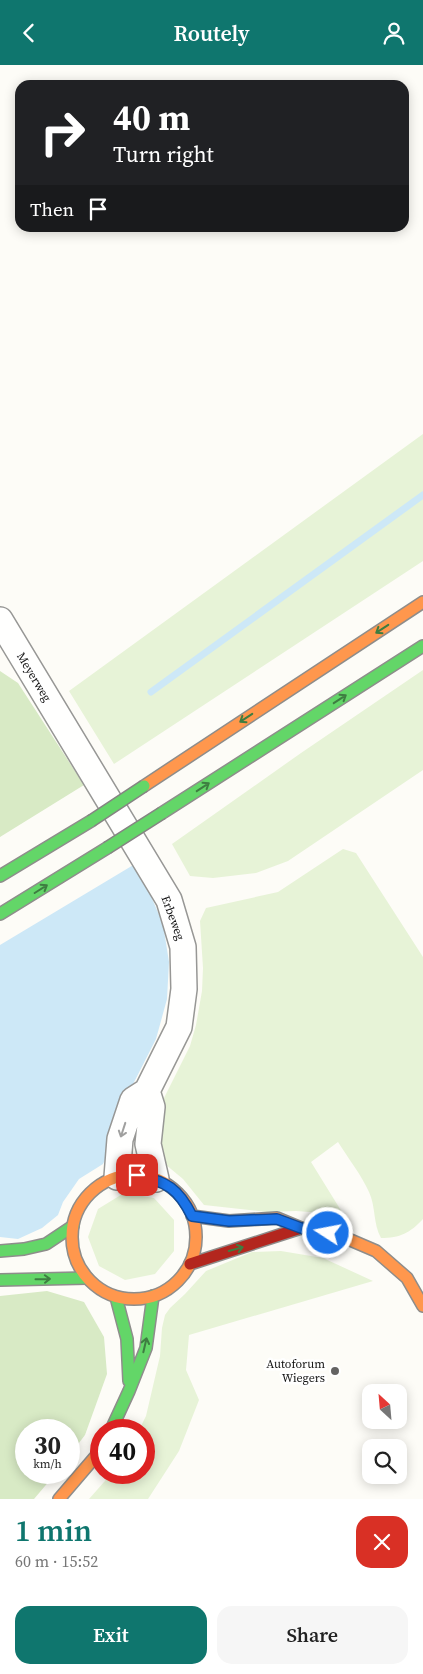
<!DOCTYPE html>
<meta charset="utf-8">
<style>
body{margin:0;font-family:"Source Serif 4",serif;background:#f6f6f6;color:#222;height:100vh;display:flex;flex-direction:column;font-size:19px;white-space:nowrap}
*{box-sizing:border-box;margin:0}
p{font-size:16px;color:#767676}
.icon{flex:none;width:28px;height:28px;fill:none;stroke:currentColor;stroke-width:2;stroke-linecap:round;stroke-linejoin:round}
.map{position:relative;height:1434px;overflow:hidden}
.sheet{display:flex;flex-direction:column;background:#fff;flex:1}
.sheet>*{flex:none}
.hud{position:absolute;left:15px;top:15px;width:394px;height:152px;border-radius:15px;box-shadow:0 2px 12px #0003;background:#202124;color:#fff;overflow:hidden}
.needle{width:32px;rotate:334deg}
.controls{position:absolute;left:362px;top:1319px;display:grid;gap:10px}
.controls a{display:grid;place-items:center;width:45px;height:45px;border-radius:10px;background:#fff;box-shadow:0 2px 12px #0003;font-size:25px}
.speed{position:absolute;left:15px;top:1354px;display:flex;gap:10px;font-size:25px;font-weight:700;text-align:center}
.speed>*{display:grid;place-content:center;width:65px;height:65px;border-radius:50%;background:#fff;box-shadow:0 2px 12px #0003;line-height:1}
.speed small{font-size:12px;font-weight:400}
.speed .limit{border:8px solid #d22;background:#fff;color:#111}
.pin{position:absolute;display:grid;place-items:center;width:42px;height:42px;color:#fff;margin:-21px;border-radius:10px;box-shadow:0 2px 8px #0006}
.me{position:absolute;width:55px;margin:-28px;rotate:281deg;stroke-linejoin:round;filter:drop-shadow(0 0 4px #0008)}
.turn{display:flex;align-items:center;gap:18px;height:105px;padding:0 15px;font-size:22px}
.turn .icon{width:65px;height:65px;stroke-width:2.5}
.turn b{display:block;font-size:35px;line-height:42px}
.then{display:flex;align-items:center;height:48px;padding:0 15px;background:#0003;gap:10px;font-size:19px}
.round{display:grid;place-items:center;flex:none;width:52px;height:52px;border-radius:15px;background:#f6f6f6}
.headline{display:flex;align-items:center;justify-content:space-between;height:85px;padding:0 15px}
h1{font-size:30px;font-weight:600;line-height:38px;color:#0f766e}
.cta{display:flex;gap:10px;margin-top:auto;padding:10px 15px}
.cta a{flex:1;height:58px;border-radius:15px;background:#0f766e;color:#fff;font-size:20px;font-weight:600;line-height:58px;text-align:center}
.cta a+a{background:#f6f6f6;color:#222}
header{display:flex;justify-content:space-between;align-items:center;height:65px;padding:0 15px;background:#0f766e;color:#fff;font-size:22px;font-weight:600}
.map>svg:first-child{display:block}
.green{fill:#e7f3d7}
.forest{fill:#d8eac5}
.water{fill:#cde8f7}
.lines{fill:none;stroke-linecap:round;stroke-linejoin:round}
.stream{stroke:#cde8f7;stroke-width:7}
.street-casing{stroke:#979795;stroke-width:28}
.fast-casing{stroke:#8e8d8b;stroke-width:14}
.slow-casing{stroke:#8e8d8b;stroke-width:14}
.jam-casing{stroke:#8e8d8b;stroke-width:14}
.street{stroke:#fffffe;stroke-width:25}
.fast{stroke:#63d668;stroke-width:11}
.slow{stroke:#ff974d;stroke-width:11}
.jam{stroke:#b3261e;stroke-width:11}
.fast-bridge-casing{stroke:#858482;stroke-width:14;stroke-linecap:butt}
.fast-bridge{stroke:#63d668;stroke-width:11}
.oneway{stroke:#3e7d41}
.oneway2{stroke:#a0a09f}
.route-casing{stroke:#114b97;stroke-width:12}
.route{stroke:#1a73e8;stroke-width:9}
.poi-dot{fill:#646362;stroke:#fff;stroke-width:2}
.labels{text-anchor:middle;stroke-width:5;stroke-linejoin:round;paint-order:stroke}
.street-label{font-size:12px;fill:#111;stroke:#fff}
.poi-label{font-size:12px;fill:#111;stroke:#fff;text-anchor:end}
</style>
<header><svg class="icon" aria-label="back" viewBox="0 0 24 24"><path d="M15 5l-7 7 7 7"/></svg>Routely<svg class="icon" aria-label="person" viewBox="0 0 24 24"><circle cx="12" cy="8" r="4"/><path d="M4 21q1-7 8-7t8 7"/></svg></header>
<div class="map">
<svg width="423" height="1434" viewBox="0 0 423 1434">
<rect width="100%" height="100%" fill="#fdfcf7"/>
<path class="green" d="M423 369V496L114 699 69 626Z
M423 605V705L288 796 256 808 213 813 190 811 172 779 301 688Z
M343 784 356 788 423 892V1154C410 1168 400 1173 381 1173 373 1159 376 1142 369 1127 362 1111 348 1093 338 1077L311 1097 345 1152 323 1148 296 1146 267 1147 204 1140 183 1114 165 1099 157 1085 163 1035 190 981 196 960 202 926 203 903 200 856 206 843 278 827Z
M124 1128 154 1133 174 1155V1186L155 1209 125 1215 99 1201 88 1172 98 1144Z
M281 1186 323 1193 373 1216 189 1270 186 1305 199 1335 179 1386 148 1434H89L112 1408H144V1365H139L146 1351 160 1291 162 1263 165 1250 170 1243 185 1229 206 1206 252 1187Z"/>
<path class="forest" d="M0 606 18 618 84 720 0 772Z
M47 1226 84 1237 104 1272 107 1309 85 1370 69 1391V1365H26V1408H56L34 1434H0V1231Z"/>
<path class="water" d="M135 799 147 822 163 859 169 897 167 934 156 974 125 1035 111 1081 103 1099 79 1114 63 1137 58 1150 42 1163 18 1174 0 1172V880Z"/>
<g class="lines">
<path class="stream" d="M151 627 423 430"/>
<defs>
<path id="street" d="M0 555 169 835 183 882 184 924 179 962 147 1026 133 1035 120 1074 117 1112
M147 1026 152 1042 148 1079 156 1114"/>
<path id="fast" d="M162 748 423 581
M0 811 91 756
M0 849 107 783
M0 1186 24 1184 46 1179 73 1161
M0 1215 87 1213
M116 1232 127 1274 129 1316
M111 1365 129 1326 146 1283 153 1231"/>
<path id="slow" d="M144 721 423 537
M72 1172a62 62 0 1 1 124 0a62 62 0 1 1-124 0Z
M192 1151 229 1156 277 1153 301 1163 341 1171 376 1186 407 1213 423 1241
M59 1434 101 1385"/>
<path id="jam" d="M190 1199 301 1163"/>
</defs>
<use href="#street" class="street-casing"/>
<use href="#fast" class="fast-casing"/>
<use href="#slow" class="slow-casing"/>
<use href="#jam" class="jam-casing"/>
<use href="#street" class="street"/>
<use href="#fast" class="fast"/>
<use href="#slow" class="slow"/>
<use href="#jam" class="jam"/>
<defs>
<path id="fast-bridge" d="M91 756 144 721
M107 783 162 748"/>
</defs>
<use href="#fast-bridge" class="fast-bridge-casing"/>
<use href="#fast-bridge" class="fast-bridge"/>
</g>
<defs><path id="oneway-shaft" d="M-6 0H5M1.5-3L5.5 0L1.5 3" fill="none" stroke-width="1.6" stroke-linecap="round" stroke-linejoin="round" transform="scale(1.25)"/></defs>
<g class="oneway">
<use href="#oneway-shaft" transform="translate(382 564) rotate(147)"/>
<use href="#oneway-shaft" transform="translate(340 634) rotate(-33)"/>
<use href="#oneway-shaft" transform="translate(246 653) rotate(147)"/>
<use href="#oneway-shaft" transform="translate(203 722) rotate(-33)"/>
<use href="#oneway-shaft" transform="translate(41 824) rotate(-32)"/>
<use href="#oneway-shaft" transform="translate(236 1184) rotate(-15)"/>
<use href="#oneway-shaft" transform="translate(43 1214) rotate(-1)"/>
<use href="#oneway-shaft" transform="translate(145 1280) rotate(-77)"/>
</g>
<use class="oneway2" href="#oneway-shaft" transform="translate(123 1065) rotate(108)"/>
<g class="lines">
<defs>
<path id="route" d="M137 1110C167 1117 178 1123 192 1151L229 1156 277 1154 301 1163 328 1168"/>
</defs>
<use href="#route" class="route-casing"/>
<use href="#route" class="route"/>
</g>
<circle class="poi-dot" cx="335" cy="1306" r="5"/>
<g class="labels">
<g class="street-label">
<text transform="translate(34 612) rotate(59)" y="4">Meyerweg</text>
<text transform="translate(173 853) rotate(70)" y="4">Erbeweg</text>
</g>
<g class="poi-label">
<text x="325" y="1303">Autoforum<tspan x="325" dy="14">Wiegers</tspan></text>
</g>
</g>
</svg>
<div class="controls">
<a><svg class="needle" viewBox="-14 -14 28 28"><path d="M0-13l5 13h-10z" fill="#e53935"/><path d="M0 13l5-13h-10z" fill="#767676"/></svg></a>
<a><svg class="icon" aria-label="search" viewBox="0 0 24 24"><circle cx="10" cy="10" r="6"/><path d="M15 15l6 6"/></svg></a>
</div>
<div class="speed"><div>30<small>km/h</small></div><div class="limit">40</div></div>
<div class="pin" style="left:137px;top:1110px;background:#d93025"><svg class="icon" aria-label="arrive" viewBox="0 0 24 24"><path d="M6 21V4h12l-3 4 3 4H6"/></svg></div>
<svg class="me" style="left:328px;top:1168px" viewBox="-20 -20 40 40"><circle r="17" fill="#1a73e8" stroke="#fff" stroke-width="3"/><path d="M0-11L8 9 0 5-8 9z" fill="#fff"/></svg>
<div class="hud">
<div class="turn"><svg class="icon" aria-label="right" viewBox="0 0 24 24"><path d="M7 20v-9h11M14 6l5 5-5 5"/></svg><div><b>40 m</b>Turn right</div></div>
<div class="then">Then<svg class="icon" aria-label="arrive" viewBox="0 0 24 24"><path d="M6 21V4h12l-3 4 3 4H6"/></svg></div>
</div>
</div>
<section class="sheet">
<div class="headline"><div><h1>1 min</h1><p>60 m · 15:52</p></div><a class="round" style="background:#d93025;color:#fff"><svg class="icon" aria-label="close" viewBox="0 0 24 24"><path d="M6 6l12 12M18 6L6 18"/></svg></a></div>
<div class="cta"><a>Exit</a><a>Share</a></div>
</section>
